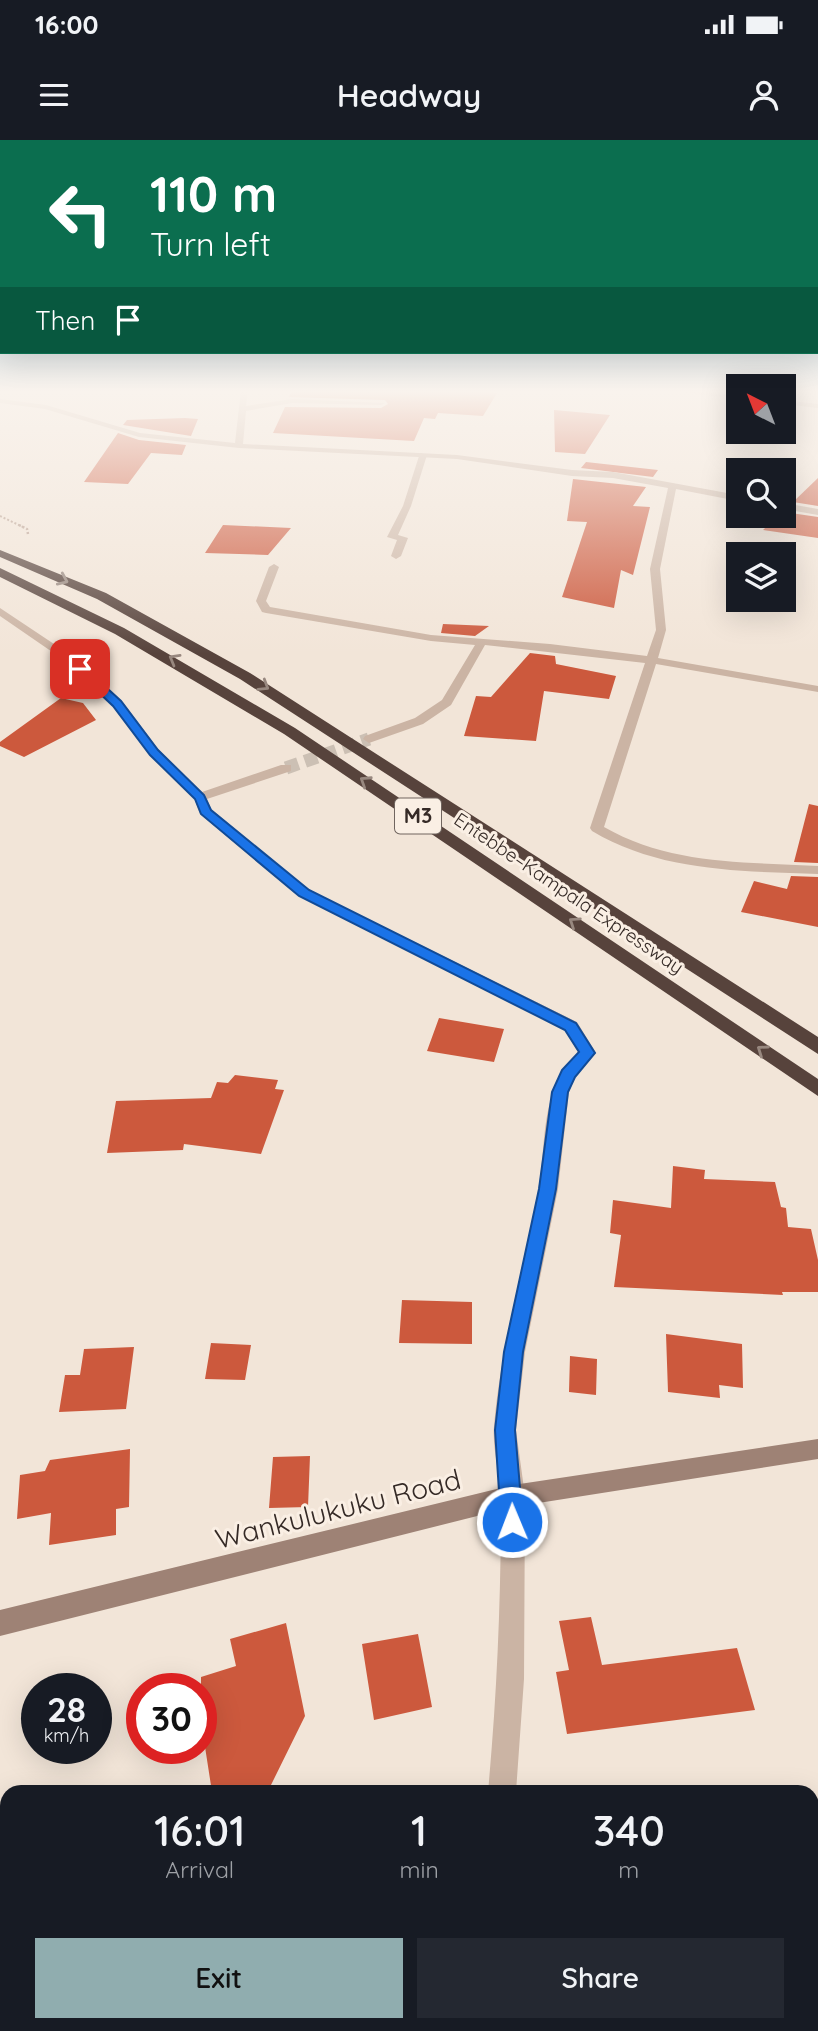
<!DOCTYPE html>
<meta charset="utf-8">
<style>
body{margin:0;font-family:Quicksand,sans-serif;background:#242831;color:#f1f3f6;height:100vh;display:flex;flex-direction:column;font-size:26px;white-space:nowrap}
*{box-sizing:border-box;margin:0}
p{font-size:23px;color:#9ea1a6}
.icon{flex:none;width:38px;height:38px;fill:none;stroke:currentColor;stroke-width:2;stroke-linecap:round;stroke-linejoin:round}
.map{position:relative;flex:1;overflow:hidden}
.drawer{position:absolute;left:0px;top:1645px;width:819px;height:247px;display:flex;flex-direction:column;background:#171b24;border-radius:21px 21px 0 0;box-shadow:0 7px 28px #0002}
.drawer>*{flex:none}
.banner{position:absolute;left:0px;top:0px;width:819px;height:214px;box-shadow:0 7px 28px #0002;background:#0b6e4f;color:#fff;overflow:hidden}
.needle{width:46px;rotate:318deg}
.tools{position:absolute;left:726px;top:234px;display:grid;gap:14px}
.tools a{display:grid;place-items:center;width:70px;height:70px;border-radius:0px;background:#171b24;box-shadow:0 7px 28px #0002;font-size:35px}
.speed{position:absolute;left:21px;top:1533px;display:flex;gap:14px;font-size:35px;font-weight:700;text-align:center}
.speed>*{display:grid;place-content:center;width:91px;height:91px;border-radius:50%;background:#171b24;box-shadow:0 7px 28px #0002;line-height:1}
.speed small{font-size:18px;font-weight:400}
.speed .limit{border:10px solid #d22;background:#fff;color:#111}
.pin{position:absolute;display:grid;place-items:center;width:60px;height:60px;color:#fff;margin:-30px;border-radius:14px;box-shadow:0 4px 10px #0006}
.me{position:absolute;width:77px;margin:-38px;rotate:359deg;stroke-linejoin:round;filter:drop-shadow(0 0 5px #0008)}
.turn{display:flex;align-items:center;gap:24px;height:147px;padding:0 35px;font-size:32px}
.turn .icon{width:91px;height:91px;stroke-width:2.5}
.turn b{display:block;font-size:49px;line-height:60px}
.then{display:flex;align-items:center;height:66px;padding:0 35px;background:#0003;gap:14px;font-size:26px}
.eta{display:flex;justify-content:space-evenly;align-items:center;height:119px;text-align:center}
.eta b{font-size:42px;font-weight:600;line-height:49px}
.action{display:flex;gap:14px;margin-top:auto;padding:14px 35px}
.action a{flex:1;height:80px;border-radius:0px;background:#90adaf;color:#111;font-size:28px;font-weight:600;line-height:80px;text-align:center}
.action a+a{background:#242831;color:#f1f3f6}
.status{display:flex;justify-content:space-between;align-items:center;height:49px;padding:0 35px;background:#171b24;direction:ltr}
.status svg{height:19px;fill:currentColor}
header{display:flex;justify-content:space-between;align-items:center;height:91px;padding:0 35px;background:#171b24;font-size:32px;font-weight:600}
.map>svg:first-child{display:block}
.building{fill:#cc593d}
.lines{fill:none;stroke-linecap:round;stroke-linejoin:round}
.street-tunnel{stroke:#ccc0b4;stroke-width:13;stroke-dasharray:13 7;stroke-linecap:butt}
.path-far1{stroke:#b69d8e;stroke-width:2;stroke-dasharray:2 2;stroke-linecap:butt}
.path{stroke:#b69d8e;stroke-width:2.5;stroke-dasharray:2 2;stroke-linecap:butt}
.lane{fill:#cbb4a4;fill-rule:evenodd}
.street{fill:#cbb4a4;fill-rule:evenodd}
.secondary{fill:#9e8275;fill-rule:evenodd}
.highway{fill:#57433c;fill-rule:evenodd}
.oneway{stroke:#98887f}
.route{fill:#1a73e8;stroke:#114b97;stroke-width:2}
.labels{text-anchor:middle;stroke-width:6;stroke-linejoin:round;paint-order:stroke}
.far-street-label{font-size:19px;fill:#352a26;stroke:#faefe4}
.shield{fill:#faefe4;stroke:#70655f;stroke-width:2}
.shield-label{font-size:21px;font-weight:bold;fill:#352a26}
.near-street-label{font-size:28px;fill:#352a26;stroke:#faefe4}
</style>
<div class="status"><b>16:00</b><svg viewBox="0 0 49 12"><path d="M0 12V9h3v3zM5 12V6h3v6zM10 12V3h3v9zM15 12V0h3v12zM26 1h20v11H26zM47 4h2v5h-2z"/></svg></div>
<header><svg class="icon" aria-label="menu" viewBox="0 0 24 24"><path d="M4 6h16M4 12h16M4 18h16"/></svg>Headway<svg class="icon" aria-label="person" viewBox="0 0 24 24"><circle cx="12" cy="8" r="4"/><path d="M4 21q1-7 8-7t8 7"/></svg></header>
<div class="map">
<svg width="818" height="1891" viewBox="0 0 818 1891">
<rect width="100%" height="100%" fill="#f2e5d8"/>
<path class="building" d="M292 250H448L497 253 483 276 438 273 435 279 424 278 414 301 273 293 285 267 381 268 388 264 385 260 289 257Z
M554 270 610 275 585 314 555 312Z
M185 278 198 279 191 296 123 285 127 280Z
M118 293 139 300 186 305 182 315 151 313 128 344 84 342Z
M586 322 658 330 653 337 581 328Z
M818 338V366L793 362Z
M573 339 646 347 633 366 650 367 633 435 621 430 614 468 562 457 587 382 567 381Z
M784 372 818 377V398L763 390 777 376H784Z
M223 385 291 388 268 415 205 413Z
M443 484 489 486 475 496 441 493Z
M530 513 555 516 556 524 616 536 609 559 544 551 536 601 464 596 476 556 491 557Z
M61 558 83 563 96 580 24 617 0 606V602Z
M809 664 818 666V723L794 722Z
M791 736 818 737V787L741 772 754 741 787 749Z
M439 878 504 889 494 922 427 911Z
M235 935 278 940 275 949 284 950 261 1014 184 1004 183 1010 107 1013 116 961 211 958 217 942 228 943Z
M673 1026 705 1030 704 1039 775 1042 781 1067 786 1068 788 1087 811 1089 818 1120V1152H782L783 1155 614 1147 621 1095 610 1093 613 1060 671 1068Z
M402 1160 472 1162V1204L399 1203Z
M666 1194 742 1204 743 1248 719 1245 720 1258 668 1252Z
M211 1203 251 1205 245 1240 205 1239Z
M134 1207 126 1269 59 1272 65 1235H80L84 1209Z
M570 1216 597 1219 596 1255 569 1252Z
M130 1309 129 1367 116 1369V1395L49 1405 51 1373 17 1379 20 1335 45 1331 50 1320Z
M310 1316 308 1367 269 1368 273 1317Z
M591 1477 602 1525 737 1508 755 1570 567 1594 556 1532 569 1530 559 1481Z
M286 1483 305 1576 271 1645 248 1652H212L201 1581V1537L236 1526 230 1499Z
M418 1494 432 1567 374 1580 362 1504Z"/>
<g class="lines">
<path class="street-tunnel" d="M286 628 369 599"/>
<path class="path-far1" d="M0 376 23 387"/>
<path class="path" d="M19 385 27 389 28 394"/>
<path class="lane" d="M420 313 427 315 411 366 398 395 408 398 401 416 396 419 391 416 397 400 387 397 403 366Z"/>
<path class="street" d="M241 250H248L246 266 292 259 385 263 381 265 292 263 246 271 243 304 457 315 572 330 613 332 738 355V361L676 349 660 429 666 490 658 518 818 546V552L656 524 604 687C670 725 745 722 818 726V734C740 731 661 732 592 691L590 688 645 523 485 505 451 565 423 584 369 603 363 599 365 596 415 578 442 560 475 505 431 501 266 473 262 472 256 461 269 427 274 424 279 427 266 461 270 467 431 495 550 504 647 516 656 490 650 429 668 348 613 338 572 336 457 319 239 308 139 297 45 269 0 263V259L46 265 140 293 235 303Z
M676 250 738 255V259L680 252Z
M784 260 818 264V268L784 264Z
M784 363 818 369V375L784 369Z
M0 468 69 514 121 560 158 609 202 652 281 625H291V631L207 659 211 669 309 750 577 882 596 913 575 937 569 952 558 1049 525 1212 516 1290 525 1356 524 1539 516 1652H488C497 1555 501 1458 501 1360 501 1336 492 1311 494 1286 501 1206 523 1130 538 1051 548 997 538 956 578 912L565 890 299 756 200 674 194 658 150 615 113 566 61 518 0 476Z
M325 1885H393L390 1891H322Z
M469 1885H501L500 1891H468Z"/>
<path class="secondary" d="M818 1299V1319L513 1367 0 1496V1470L513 1345Z"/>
<path class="highway" d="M0 410 106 453 250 533 818 897V914L240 539 97 459 0 417Z
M0 428 124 488 295 588 818 939V956L284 594 115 494 0 437Z"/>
</g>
<defs><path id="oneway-chevron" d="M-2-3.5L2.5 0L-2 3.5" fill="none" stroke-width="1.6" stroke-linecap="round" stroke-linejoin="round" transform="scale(1.75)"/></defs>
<g class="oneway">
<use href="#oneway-chevron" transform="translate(63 440) rotate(24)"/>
<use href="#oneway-chevron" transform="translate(174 519) rotate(-150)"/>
<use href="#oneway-chevron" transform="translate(264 546) rotate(32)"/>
<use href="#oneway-chevron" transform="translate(365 641) rotate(-147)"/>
<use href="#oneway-chevron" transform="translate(574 782) rotate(-146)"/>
<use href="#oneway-chevron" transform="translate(762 910) rotate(-145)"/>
</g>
<linearGradient id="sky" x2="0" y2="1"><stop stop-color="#7ab3d2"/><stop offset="0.49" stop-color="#f9f3ed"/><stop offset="1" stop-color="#f9f3ed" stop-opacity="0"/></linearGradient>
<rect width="818" height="514" fill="url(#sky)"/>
<path class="route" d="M76 527H84L121 561 158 610 204 655 211 670 309 750 576 883 595 913 575 937 568 952 556 1049 523 1212 515 1290 523 1382 520 1389 512 1392 505 1389 501 1382 495 1290 504 1212 539 1049 552 952 562 930 579 912 565 890 299 756 201 674 195 659 150 615 113 566 76 531Z"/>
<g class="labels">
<g class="far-street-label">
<text transform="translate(569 753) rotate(34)" y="7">Entebbe–Kampala Expressway</text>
</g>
<rect class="shield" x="395" y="658.5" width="46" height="35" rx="5"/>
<g class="shield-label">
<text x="418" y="683">M3</text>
</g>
<g class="near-street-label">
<text transform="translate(338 1369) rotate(-14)" y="10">Wankulukuku Road</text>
</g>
</g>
</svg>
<div class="tools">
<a><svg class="needle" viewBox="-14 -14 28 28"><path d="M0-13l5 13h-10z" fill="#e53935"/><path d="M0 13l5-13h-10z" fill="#9ea1a6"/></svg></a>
<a><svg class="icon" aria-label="search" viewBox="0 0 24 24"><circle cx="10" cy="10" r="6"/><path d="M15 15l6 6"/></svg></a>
<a><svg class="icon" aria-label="layers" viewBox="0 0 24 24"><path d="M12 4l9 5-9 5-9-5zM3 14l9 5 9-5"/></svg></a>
</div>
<div class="speed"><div>28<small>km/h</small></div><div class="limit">30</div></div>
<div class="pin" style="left:80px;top:529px;background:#d93025"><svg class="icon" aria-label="arrive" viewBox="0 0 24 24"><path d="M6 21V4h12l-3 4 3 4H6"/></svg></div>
<svg class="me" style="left:512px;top:1382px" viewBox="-20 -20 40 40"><circle r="17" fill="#1a73e8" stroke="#fff" stroke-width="3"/><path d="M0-11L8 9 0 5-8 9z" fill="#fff"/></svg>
<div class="banner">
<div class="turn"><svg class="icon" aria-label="left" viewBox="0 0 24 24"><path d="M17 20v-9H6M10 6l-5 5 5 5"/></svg><div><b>110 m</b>Turn left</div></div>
<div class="then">Then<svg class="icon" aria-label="arrive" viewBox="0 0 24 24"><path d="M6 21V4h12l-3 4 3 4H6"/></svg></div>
</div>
<section class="drawer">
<div class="eta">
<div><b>16:01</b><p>Arrival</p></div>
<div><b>1</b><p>min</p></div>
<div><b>340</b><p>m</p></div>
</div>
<div class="action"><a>Exit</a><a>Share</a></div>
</section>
</div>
